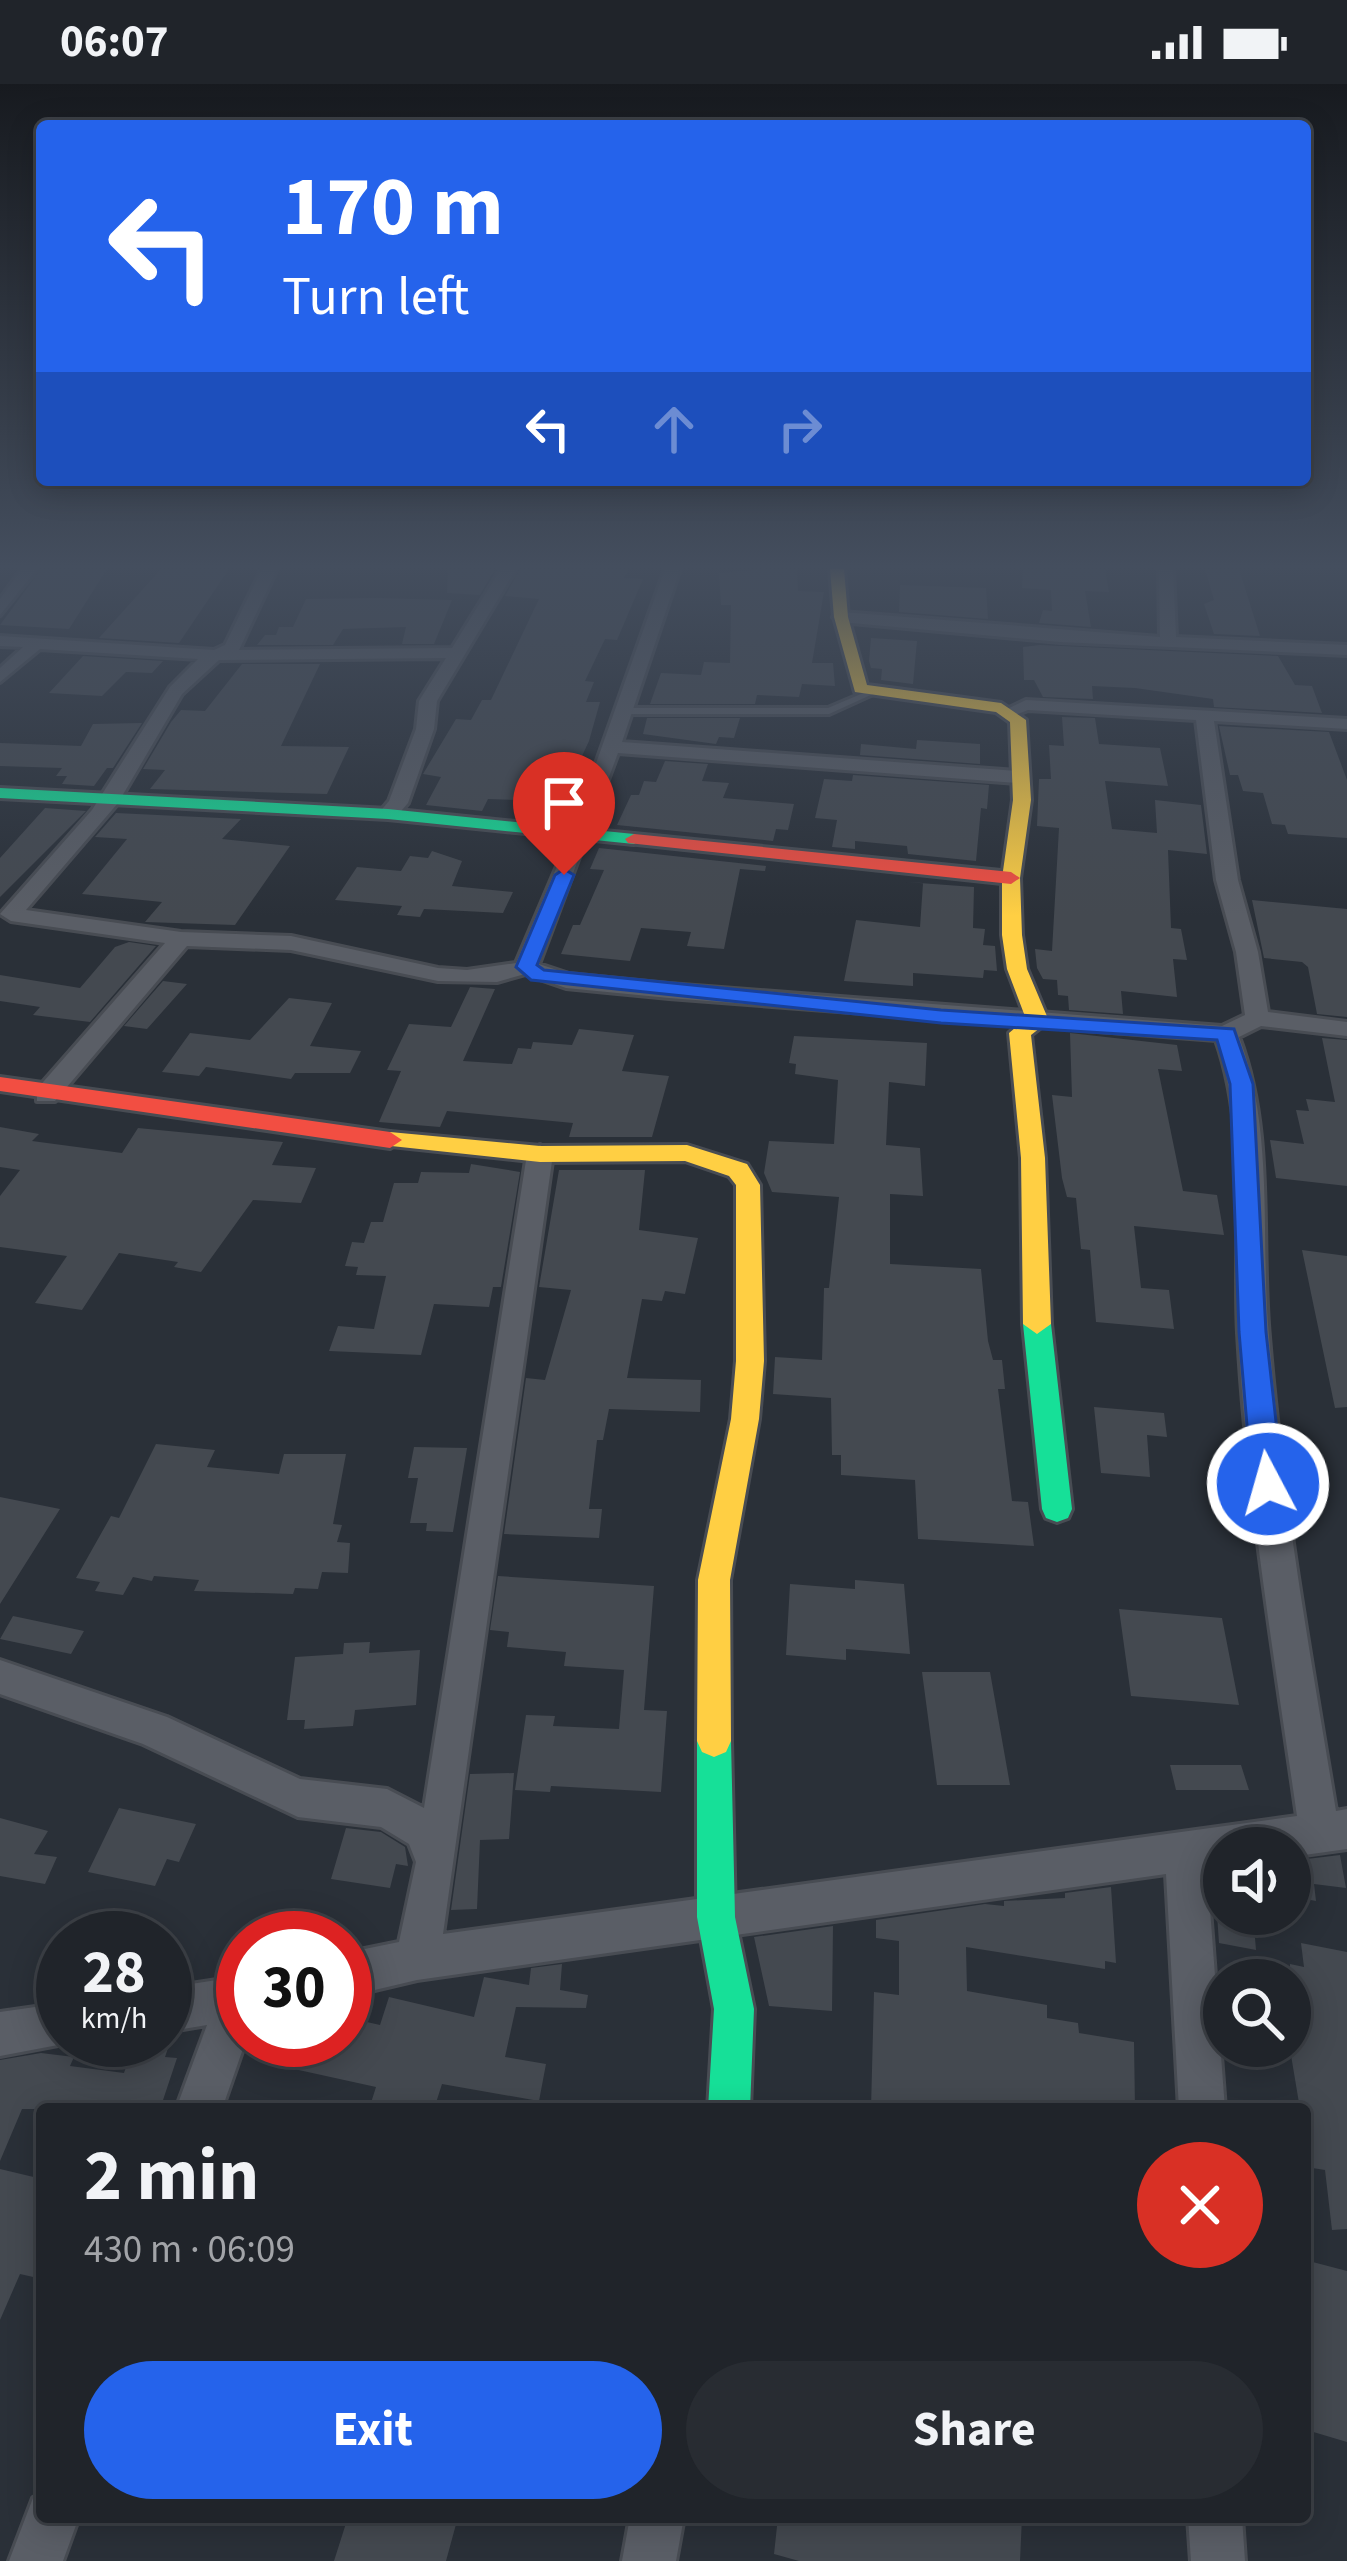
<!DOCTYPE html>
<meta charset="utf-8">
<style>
body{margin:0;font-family:"Source Sans 3",sans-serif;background:#282c32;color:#f1f3f6;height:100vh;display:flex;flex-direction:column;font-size:45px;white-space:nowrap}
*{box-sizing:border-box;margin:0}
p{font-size:39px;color:#a2a4a8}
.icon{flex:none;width:66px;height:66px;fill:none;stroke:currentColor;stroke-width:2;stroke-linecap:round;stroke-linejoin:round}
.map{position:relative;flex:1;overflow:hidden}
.side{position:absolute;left:36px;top:2019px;width:1275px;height:420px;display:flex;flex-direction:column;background:#20242a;border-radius:12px;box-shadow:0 6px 30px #0003,0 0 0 3px #3d4147}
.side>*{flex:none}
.hud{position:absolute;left:36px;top:36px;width:1275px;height:366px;border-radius:12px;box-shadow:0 6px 30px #0003,0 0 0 3px #3d4147;background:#2563eb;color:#fff;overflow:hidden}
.tools{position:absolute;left:1203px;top:1743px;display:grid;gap:24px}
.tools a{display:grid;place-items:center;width:108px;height:108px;border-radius:50%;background:#20242a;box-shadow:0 6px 30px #0003,0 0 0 3px #3d4147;font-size:60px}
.speed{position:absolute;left:36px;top:1827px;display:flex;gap:24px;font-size:60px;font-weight:700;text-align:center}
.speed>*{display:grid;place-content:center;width:156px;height:156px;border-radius:50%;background:#20242a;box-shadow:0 6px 30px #0003,0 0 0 3px #3d4147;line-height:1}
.speed small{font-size:30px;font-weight:400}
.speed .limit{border:18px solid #d22;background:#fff;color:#111}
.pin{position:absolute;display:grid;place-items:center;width:102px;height:102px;color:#fff;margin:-123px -51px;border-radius:50% 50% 50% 0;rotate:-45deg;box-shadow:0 0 12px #0007}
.pin .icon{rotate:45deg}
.me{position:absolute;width:132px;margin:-66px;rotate:354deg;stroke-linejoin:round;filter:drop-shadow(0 0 9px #0008)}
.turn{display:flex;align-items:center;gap:42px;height:252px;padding:0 48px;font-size:54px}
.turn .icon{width:156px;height:156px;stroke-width:2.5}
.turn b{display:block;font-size:84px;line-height:102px}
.lanes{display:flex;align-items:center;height:114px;padding:0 48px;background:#0003;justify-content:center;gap:60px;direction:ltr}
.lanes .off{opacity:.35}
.round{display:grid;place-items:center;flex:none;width:126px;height:126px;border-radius:63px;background:#282c32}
.headline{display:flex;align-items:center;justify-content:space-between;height:204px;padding:0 48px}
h1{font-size:72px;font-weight:700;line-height:90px}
.cta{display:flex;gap:24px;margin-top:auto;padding:24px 48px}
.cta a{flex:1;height:138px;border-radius:72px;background:#2563eb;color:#fff;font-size:48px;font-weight:700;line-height:138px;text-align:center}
.cta a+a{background:#282c32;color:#f1f3f6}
.status{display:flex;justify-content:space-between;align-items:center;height:84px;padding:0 60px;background:#20242a;direction:ltr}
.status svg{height:33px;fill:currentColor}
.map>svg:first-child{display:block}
.building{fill:#444950}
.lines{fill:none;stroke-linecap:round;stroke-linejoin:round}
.lane-casing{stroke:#484c53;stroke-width:6}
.street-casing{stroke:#484c53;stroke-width:6}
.fast-casing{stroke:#484c53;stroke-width:6}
.slow-casing{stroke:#484c53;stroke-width:6}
.jam-casing{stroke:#484c53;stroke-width:6}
.lane{fill:#5a5e66;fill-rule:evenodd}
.street{fill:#5a5e66;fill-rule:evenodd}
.fast{fill:#16e098;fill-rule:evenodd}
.slow{fill:#ffcf43;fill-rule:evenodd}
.jam{fill:#f24e42;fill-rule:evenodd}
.route{fill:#2563eb;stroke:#184099;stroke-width:3}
</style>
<div class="status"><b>06:07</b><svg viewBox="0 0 49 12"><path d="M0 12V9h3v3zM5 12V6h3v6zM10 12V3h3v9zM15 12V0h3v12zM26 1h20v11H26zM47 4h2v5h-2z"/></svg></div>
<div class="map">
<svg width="1347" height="2477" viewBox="0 0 1347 2477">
<rect width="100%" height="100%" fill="#2a3038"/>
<path class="building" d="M41 485H107L69 545 0 541Z
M161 485H229L179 559 99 554Z
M448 485H495L480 511 447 509Z
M520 485H629L624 494 643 495 617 556 605 555 585 597 594 598 586 618H600L589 657 575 687 529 689 518 716 488 715 482 727 426 721 441 693 423 690 456 635 471 636 482 616H491L539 515 505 512Z
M765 485H797L798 507 824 508 812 579H833L835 602 802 600 799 613 757 611 755 620H650L661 589 701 591 704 578 730 579 731 521H721L719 489Z
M1023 485H1105L1109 508 1085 507 1091 543 1039 539 1043 526 1052 527 1051 506 1022 504Z
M1205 485H1239L1260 552 1214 550 1204 520 1214 516Z
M900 501 986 504 988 535 899 528Z
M306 515 377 514 452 516 434 560H402L406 543 343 545 333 561H257L265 551H276L279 543H293Z
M871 554 917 557 913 600 881 596 882 585 871 584 869 577Z
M1040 561 1278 572 1295 601 1312 602 1322 629 1214 623 1213 615 1135 604 1092 602 1093 615 1043 613 1034 596H1024L1023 563Z
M83 572 163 577 152 589 126 588 102 612 49 609Z
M242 580H320L281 662 349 663 327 710 150 705 165 686 143 685 171 638 181 626 205 627Z
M1062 633 1095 634 1099 660 1160 664 1168 702 1105 697 1112 745 1157 749 1155 716 1201 721 1207 770 1168 766 1171 844 1181 845 1187 876 1173 875 1177 913 1121 907 1123 930 1069 926 1068 912 1058 911 1057 896 1043 895 1037 884 1035 865 1052 867 1059 744 1037 742 1039 695H1051L1049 661 1064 662Z
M647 634H740L734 654 719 653 716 660 643 650Z
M142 639 113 684H107L94 702 62 700 67 692H56L62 684 0 682V659L81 662 93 640Z
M1219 642 1329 648 1347 696V754L1288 750 1285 741 1272 740 1263 709 1243 707 1238 691H1230Z
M917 656 980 660V680L860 671 861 660 916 665Z
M665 677 708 680 702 697 729 699 723 714 794 720 788 746 776 745 773 757 617 741 631 711H639L644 697 656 698Z
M853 691 989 701 987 725 981 724 976 777 908 770 907 762 855 757V765L832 763 837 736 815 734 824 695 852 697Z
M45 724 86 727 0 813V774Z
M116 729 241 735 222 755 290 762 235 841 145 838 162 818 82 810 127 755 95 753Z
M599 764 766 782 765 787 740 785 724 865 687 862 691 848 641 844 630 877 561 870 573 841H580L604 786 590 785Z
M432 767 462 777 452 802 513 808 503 829 424 825 420 833 397 831 402 822 335 816 357 783 401 787 410 772 428 774Z
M906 798 974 803 973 844 985 845 983 861 995 862 997 887 984 886 983 894 913 889V902L844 897 856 836 920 843 923 799Z
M1252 816 1347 825V933L1317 930 1308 883 1302 878 1264 874Z
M129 858 156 862 90 938 33 931 40 923 0 917V891L80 904 115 863Z
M163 897 187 900 147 945 124 942Z
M470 903 495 905 463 977 512 980 518 964 531 965 533 958 572 961 579 945 634 951 622 987 669 992 652 1053H569L573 1039 447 1027 440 1043 379 1038 401 987 387 986 409 940 451 943Z
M289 914 332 919 310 962 361 967 350 989H295L291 995 206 983 199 992 162 988 190 949 250 956Z
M1070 949 1177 961 1182 987 1158 985 1183 1107 1217 1111 1224 1151 1134 1142 1141 1204 1169 1206 1174 1245 1096 1238 1090 1166 1081 1165 1076 1114 1067 1113 1062 1094 1052 1011 1072 1013Z
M794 952 927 959 925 1002 889 998 886 1061 920 1064 923 1112 890 1110V1180L981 1185 988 1257 993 1276H1002L1005 1305H998L1012 1417 1028 1418 1034 1462 918 1455 915 1396 841 1391V1371H832L831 1314 773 1310 775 1273 822 1276 824 1204H829L839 1113 772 1108 764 1089 769 1057 834 1060 838 996 795 990 796 980 789 979Z
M1322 954 1347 956V1102L1276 1094 1270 1056 1304 1060 1296 1026 1309 1027 1306 1015 1335 1018Z
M0 1043 39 1050 32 1057 122 1069 138 1044 283 1058 272 1081 316 1084 301 1119 253 1116 201 1188 174 1183 178 1178 119 1169 82 1226 35 1219 67 1172 0 1163V1112L20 1086 0 1083Z
M471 1080 520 1088 501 1203H493L489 1223 434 1220 421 1271 329 1267 338 1242 374 1245 386 1192 356 1191 358 1183 345 1182 352 1158 364 1159 371 1138H383L394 1099H418L421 1088 469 1089Z
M559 1086H645L639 1146 698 1154 685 1210 665 1207 662 1217 642 1215 627 1294 701 1296 700 1328 609 1325 603 1356H597L589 1425H602L599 1454 504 1450 526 1294 545 1296 571 1206 539 1203Z
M1302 1166 1347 1172V1323L1335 1324Z
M1094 1323 1164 1329 1167 1353 1147 1351 1150 1393 1101 1389Z
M156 1360 215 1366 207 1383 279 1390 284 1370H346L333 1440 342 1441 337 1458 350 1459 348 1489 322 1488 318 1505 295 1504 293 1510 194 1507 199 1496 154 1492 152 1497 133 1493 123 1511 95 1507 100 1498 76 1494 111 1432 119 1434Z
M414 1363 467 1364 453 1448 426 1447 427 1439H410L418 1394H408Z
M0 1413 60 1425 0 1520Z
M498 1492 654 1502 644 1626 667 1627 661 1708 551 1702 550 1708 515 1706 526 1631 555 1632 553 1642 619 1645 624 1586 564 1582 566 1568 507 1563 509 1548 490 1546Z
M855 1496 904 1500 910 1570 846 1565V1576L786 1571 790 1500 855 1505Z
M1119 1525 1222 1534 1239 1621 1131 1612Z
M13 1532 84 1547 71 1570 0 1555Z
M370 1558 369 1569 420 1566 416 1621 355 1626 353 1642 304 1645 305 1636H287L295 1573 343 1570 344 1559Z
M922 1588H990L1010 1701H937Z
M1170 1681H1241L1249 1706H1176Z
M514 1689 509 1755 480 1756 477 1825 451 1826 470 1690Z
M119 1724 196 1740 179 1778 167 1775 155 1802 88 1788Z
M0 1734 48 1747 34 1770 57 1773 45 1800 0 1792Z
M346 1744 381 1748 405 1763 408 1782 396 1780 390 1804 331 1795Z
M1340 1771 1346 1804 1314 1800 1316 1817 1290 1812V1777Z
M1111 1803 1116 1879 1105 1877V1885L966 1863 967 1907 1047 1921V1934L1078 1939 1079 1949 1134 1958 1135 2025H967L926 2018V2025H871L874 1908 899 1911V1857L876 1854V1836L985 1820 1004 1822V1817L1065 1814V1809Z
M1217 1830H1253L1256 1866 1219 1859Z
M833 1842 832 1927 769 1922 754 1853Z
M1301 1859 1347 1868V2145L1332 2146 1325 2086 1306 2083 1305 2025H1300L1290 1965V1880L1304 1883Z
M562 1880 560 1906 588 1911 586 1924 516 1923 505 1973 546 1980 539 2017 442 2000 434 2025H369L376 2003 285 1983 294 1956H345V1933L380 1941 389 1913 474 1933 484 1893 529 1901 531 1884Z
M135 1956 169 1961 165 1973 177 1974 160 2025H22L0 2077V1976L41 1969 74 1973 70 1982 124 1989Z
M0 2085 42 2095V2195L20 2190 0 2236Z
M1305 2176 1347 2187V2358L1310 2347Z
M348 2433H458L446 2477H334Z
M778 2433H1022L1020 2477H799L774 2470Z"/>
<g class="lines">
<defs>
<path id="lane" d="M868 607 875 609 829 630H623L619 627 623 624H828Z"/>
<path id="street" d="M22 485H37L0 531V515Z
M262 485H277L239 566 452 564 501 485H516L437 617 434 645 408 719 395 734 378 730 389 717 416 645 419 617 446 574 219 576 182 610 118 719 26 826 181 848 291 852 438 884 467 886 516 879 572 747 665 485H680L622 658 1017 687 1027 693 1017 699 618 669 539 880 569 890 669 900 1222 942 1245 931 1236 868 1216 796 1196 636 1028 626 1010 633 1001 628 1026 616 1347 635V645L1214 637 1238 796 1258 868 1268 928 1347 938V952L1261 942 1239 953C1275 1048 1260 1154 1269 1253 1282 1412 1310 1570 1336 1727L1347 1725V1765L1290 1773V1764H1224V1782L1207 1785 1225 2025H1179L1166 1790 417 1896 345 1913V1869L399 1858 416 1778 409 1760 381 1743 298 1733 143 1660 0 1610V1576L167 1633 300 1695 387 1705 424 1724 527 1070 540 1061 553 1070 443 1850 1297 1732C1274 1572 1247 1411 1238 1249 1233 1153 1249 1049 1216 956L669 914 566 904 525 890 497 898 438 897 291 866 187 862 55 1017H37V1005L165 859 11 837 0 830 92 726 170 603 198 575 40 565 0 598V584L23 563 0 562V552L214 566 225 561Z
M1159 485H1173L1176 553 1347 561V571L1060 558 841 538 833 533 841 528 1160 553Z
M243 1892 246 1956 222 2025H176L207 1941 165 1948V1904Z
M63 1919V1956L79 1957 0 1972V1928Z
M42 2410V2433H79L63 2477H9L33 2414Z
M630 2433H684L676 2477H622Z
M1188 2433H1242L1245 2477H1191Z"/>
<path id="fast" d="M0 704 388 725 634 750 643 755 634 760 388 735 0 714Z
M1037 1230 1051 1240 1072 1425 1068 1434 1057 1438 1046 1434 1042 1425 1023 1240Z
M714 1641 726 1646 731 1657 735 1833 754 1925 750 2025H708L714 1925 697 1833V1657L702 1646Z"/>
<path id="slow" d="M830 485H844L848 533 867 601 1001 619 1026 636 1031 716 1020 794 1022 851 1027 885 1049 937 1031 951 1045 1074 1051 1240 1037 1250 1023 1240 1021 1074 1009 949 1026 935 1007 885 1002 851V794L1013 716 1010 638 996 628 855 608 834 533Z
M390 1048 540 1062 687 1061 747 1080 760 1101 764 1277 759 1335 730 1496 731 1657 726 1668 714 1673 702 1668 697 1657 698 1496 731 1335 736 1277V1101L729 1092 685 1077 540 1078 382 1061 378 1056 382 1051Z"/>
<path id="jam" d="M634 750 1011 788 1020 794 1011 800 628 759 625 755Z
M0 993 390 1048 402 1056 390 1064 0 1007Z"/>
</defs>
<use href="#lane" class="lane-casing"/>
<use href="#street" class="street-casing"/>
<use href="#fast" class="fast-casing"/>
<use href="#slow" class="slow-casing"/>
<use href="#jam" class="jam-casing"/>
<use href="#lane" class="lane"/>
<use href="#street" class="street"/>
<use href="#fast" class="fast"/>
<use href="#slow" class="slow"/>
<use href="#jam" class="jam"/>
</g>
<linearGradient id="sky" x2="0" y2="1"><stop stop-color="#171a1f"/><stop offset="0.58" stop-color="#444e5e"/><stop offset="1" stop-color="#444e5e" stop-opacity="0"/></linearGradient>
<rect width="1347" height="832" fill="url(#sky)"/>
<path class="route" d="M564 785 574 791 537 881 544 886 941 926 1234 945 1253 1000 1266 1248 1283 1400 1278 1409H1257L1252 1400 1239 1248 1230 1000 1217 956 941 939 531 896 516 883 555 791Z"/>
</svg>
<div class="tools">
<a><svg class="icon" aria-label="sound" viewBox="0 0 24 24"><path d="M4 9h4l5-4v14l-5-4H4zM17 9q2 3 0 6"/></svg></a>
<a><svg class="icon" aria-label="search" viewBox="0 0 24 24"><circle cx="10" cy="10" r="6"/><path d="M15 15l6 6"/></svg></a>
</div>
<div class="speed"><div>28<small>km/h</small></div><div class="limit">30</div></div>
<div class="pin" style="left:564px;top:791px;background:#d93025"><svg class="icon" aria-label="arrive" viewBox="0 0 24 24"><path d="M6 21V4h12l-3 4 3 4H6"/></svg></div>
<svg class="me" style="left:1268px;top:1400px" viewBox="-20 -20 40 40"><circle r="17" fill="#2563eb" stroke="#fff" stroke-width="3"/><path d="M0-11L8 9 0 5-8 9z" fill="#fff"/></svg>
<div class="hud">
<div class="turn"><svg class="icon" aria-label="left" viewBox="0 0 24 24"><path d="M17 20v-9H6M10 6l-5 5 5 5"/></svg><div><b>170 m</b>Turn left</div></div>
<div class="lanes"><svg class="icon" aria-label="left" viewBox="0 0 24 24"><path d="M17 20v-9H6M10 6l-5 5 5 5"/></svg><svg class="icon off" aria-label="ahead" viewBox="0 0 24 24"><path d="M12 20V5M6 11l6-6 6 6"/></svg><svg class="icon off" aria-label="right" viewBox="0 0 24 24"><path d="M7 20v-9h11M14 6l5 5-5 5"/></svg></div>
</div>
<section class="side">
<div class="headline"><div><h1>2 min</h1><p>430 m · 06:09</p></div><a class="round" style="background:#d93025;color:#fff"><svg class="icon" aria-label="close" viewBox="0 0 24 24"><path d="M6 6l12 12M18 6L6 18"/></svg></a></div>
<div class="cta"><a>Exit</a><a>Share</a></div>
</section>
</div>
